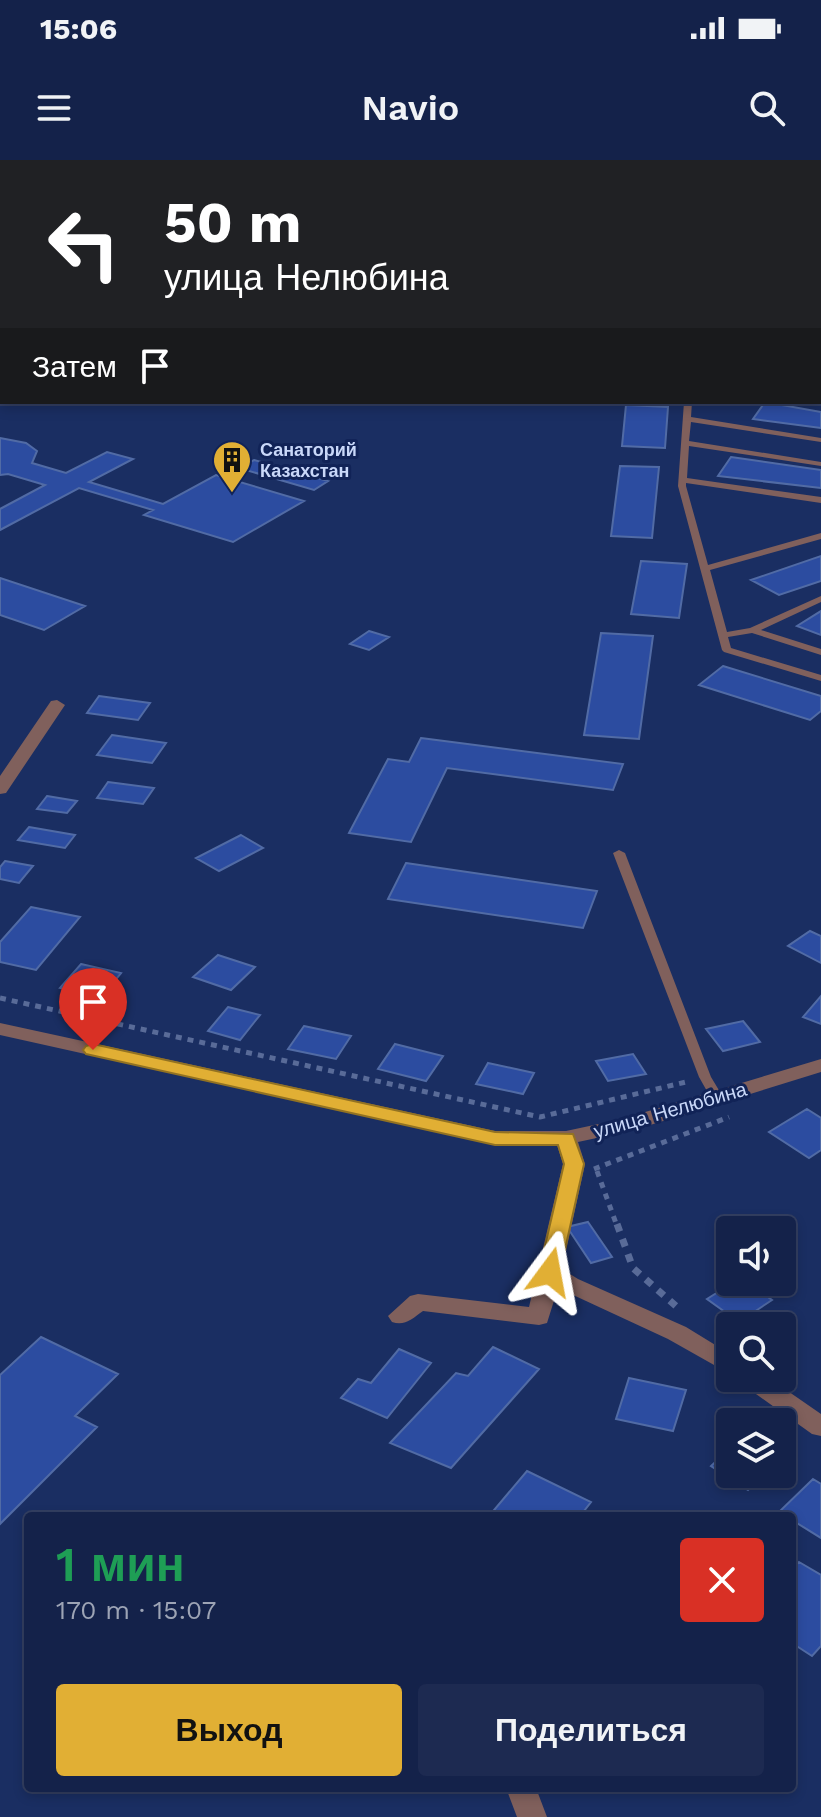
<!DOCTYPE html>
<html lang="ru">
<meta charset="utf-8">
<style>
body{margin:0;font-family:"Work Sans",sans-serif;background:#1d2a51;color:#f1f3f6;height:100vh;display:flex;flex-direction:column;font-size:30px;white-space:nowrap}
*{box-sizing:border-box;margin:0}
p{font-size:26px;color:#9da4b5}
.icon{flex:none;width:44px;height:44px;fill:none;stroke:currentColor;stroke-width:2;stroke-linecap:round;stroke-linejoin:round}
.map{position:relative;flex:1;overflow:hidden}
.sheet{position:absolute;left:24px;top:1352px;width:772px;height:280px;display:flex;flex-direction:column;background:#14224a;border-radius:8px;box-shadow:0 4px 12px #0003,0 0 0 2px #333f62}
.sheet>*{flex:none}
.hud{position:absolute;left:0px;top:0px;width:822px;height:244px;box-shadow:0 4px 12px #0003,0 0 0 2px #333f62;background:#202124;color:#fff;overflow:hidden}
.tools{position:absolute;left:716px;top:1056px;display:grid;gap:16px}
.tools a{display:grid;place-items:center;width:80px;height:80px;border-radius:8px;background:#14224a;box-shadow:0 4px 12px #0003,0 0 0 2px #333f62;font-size:40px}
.pin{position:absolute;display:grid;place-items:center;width:68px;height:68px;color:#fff;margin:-82px -34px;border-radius:50% 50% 50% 0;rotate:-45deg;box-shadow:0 0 8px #0007}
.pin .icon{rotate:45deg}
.me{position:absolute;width:88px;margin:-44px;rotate:13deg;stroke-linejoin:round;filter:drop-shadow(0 0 6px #0008)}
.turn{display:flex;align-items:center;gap:28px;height:168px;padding:0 32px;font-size:36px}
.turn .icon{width:104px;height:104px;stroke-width:2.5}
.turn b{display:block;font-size:56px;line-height:68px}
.then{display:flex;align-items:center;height:76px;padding:0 32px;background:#0003;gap:16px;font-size:30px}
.round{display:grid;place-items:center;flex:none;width:84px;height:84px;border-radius:8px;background:#1d2a51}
.summary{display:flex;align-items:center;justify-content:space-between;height:136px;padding:0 32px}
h1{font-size:48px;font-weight:600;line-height:60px;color:#1e9e55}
.action{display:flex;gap:16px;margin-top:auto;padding:16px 32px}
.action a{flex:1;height:92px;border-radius:8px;background:#e1af34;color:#111;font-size:32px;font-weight:600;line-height:92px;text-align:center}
.action a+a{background:#1d2a51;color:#f1f3f6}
.status{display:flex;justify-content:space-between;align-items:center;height:56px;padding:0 40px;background:#14224a;direction:ltr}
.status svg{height:22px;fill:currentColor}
header{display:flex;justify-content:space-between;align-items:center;height:104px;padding:0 32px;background:#14224a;font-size:36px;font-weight:600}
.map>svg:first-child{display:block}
.building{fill:#2c4ca0;stroke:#516ba5;stroke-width:2}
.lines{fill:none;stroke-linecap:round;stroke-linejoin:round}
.path-far2{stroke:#596b98;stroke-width:3;stroke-dasharray:4 4;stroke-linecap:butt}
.path-far1{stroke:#596b98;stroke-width:5;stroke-dasharray:6 6;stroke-linecap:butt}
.path{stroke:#596b98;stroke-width:7;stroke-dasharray:8 8;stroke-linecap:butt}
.service{fill:#80605c;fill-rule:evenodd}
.minor{fill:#80605c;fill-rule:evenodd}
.tertiary{fill:#80605c;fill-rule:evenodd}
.secondary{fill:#ac7873;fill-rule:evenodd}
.route{fill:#e1af34;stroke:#927222;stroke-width:2}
.labels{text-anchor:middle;stroke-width:6;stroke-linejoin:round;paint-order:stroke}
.far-poi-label{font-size:18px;font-weight:bold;fill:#c9d8f9;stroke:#112357;text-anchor:start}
.street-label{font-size:20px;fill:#c9d8f9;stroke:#112357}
</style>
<div class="status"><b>15:06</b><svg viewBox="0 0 49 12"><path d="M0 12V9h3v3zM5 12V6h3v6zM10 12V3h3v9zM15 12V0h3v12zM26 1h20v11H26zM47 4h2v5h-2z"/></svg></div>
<header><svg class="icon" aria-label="menu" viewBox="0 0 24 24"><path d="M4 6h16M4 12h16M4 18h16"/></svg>Navio<svg class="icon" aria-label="search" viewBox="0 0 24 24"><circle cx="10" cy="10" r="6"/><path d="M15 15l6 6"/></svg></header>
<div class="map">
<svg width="821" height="1657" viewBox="0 0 821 1657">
<rect width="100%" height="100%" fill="#1a2e62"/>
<path class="building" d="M511 0H599L510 2Z
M765 242 821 252V268L753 259Z
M626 245 668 247 665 288 622 286Z
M0 278 26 283 37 291 32 303 66 313 107 292 133 299 89 322 163 344 216 315 304 341 233 382 144 355 153 350 79 328 0 370V349L45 325 8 314 0 315Z
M731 297 821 310V328L718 316Z
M254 300 328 321 314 330 239 308Z
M620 306 659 307 652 378 611 376Z
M821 396V421L779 435 751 420Z
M641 401 687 404 679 458 631 454Z
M0 418 85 446 44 470 0 455Z
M821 451V475L797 466Z
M369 471 389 477 369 490 350 484Z
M601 473 653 476 639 579 584 575Z
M723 506 821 536V551L810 560 699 525Z
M99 536 150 543 138 560 87 553Z
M112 575 166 583 152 603 97 595Z
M421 578 623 604 613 630 447 608 411 682 349 673 388 599 409 602Z
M108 622 154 628 143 644 97 638Z
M47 636 77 641 67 653 37 649Z
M29 667 75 675 65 688 18 680Z
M241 675 263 688 219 711 196 698Z
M5 701 33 706 19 723 0 719V707Z
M406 703 597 731 583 768 388 739Z
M31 747 80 757 36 810 0 802V782Z
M810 771 821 776V803L788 786Z
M218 795 255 807 231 830 193 817Z
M81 804 121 813 101 838 60 828Z
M821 836V864L803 857Z
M228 847 260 855 240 880 208 871Z
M743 861 760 882 723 891 706 869Z
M304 866 351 876 336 899 288 889Z
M395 884 443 896 426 921 378 909Z
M633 894 646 914 608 921 596 901Z
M488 903 534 913 523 934 476 924Z
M807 949 821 958V990L809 998 769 972Z
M588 1062 612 1097 591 1103 567 1067Z
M734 1122H747L772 1140 739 1162 707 1139Z
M41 1177 118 1214 75 1256 97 1267 0 1364V1215Z
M493 1187 539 1209 451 1308 390 1283 456 1213 468 1216Z
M399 1189 431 1203 387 1258 341 1238 358 1219 371 1223Z
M629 1218 686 1230 673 1271 616 1259Z
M730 1288V1314H765L748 1330 711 1306Z
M527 1311 591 1342 580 1356H489Z
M813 1319 821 1324V1378L792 1360V1356L779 1352Z
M799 1402 821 1415V1486L812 1496 792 1483V1409Z"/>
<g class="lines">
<path class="path-far2" d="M0 121 2 118"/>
<path class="path-far1" d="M0 838 540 957 690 921
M594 1009 729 957
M597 1011 617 1066"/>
<path class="path" d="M617 1064 633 1108 677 1147"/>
<path class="service" d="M820 35H821V39H820Z
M0 180H2V184H0Z
M820 187H821V192H820Z
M820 238H821V242H819Z
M684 242H692L691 257 821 278V282L691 262 689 281 821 302V306L689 286 687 318 821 337V343L686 323V326L708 405 821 373V379L710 410 727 472 750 468 821 436V442L761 470 821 489V495L752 473 728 477 731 488 821 515V521L724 492 722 490 678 326Z
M619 690 625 693 711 917 723 937 722 940H712L699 917 613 693Z"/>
<path class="minor" d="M57 540 65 545 6 633 0 634V616L51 541Z
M0 863 495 971H566L622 959 821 899V912L634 970 578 982 585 1004 562 1109 578 1119 686 1167 730 1194V1214L668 1179 558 1128 547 1163 539 1165 423 1151C412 1159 405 1166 392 1162L388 1156 410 1136 418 1134 529 1147 563 1004 557 985H495L0 875Z
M739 1218H769L821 1254V1276L812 1274 742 1224Z
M506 1628H536L547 1657H517Z"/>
<path class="tertiary" d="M710 0H720V2H710Z
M736 0H746V2H736Z"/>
<path class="secondary" d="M59 0H70L58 2Z
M0 51H2V57H0Z
M820 102H821V108H820Z"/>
</g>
<path class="route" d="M93 884 495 972 573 974 584 1004 560 1112 557 1117H542L539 1112 564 1004 558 985H495L86 894 83 890 86 886Z"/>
<defs>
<symbol id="building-pin" viewBox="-11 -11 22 30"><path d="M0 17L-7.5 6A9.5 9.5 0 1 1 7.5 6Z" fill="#e1af34" stroke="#112357"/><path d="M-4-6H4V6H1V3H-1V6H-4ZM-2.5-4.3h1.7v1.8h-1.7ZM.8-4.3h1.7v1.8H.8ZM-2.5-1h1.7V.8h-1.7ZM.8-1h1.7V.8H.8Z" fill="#111"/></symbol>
</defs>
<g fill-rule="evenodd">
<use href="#building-pin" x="210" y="278" width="44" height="60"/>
</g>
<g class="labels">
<g class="far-poi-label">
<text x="260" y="296">Санаторий<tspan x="260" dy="21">Казахстан</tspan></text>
</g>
<g class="street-label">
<text transform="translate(670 950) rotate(-16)" y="7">улица Нелюбина</text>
</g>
</g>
</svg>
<div class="tools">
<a><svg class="icon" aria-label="sound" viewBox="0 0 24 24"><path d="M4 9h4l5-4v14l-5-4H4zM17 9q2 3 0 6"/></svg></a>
<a><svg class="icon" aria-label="search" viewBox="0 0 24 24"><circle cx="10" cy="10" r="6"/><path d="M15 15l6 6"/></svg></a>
<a><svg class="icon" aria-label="layers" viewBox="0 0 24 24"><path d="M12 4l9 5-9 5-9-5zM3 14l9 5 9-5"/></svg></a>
</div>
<div class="pin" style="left:93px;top:890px;background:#d93025"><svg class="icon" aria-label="arrive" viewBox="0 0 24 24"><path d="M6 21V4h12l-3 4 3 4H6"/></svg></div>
<svg class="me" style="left:550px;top:1112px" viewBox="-20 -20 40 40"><path d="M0-17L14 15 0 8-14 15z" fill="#e1af34" stroke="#fff" stroke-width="4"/></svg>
<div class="hud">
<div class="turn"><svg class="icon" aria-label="left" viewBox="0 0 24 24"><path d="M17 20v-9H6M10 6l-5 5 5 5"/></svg><div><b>50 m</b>улица Нелюбина</div></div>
<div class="then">Затем<svg class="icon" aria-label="arrive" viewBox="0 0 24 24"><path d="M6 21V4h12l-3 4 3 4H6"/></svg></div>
</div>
<section class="sheet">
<div class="summary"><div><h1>1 мин</h1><p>170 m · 15:07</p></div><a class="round" style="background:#d93025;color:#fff"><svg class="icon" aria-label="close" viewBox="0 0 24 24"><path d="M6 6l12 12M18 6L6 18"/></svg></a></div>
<div class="action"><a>Выход</a><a>Поделиться</a></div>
</section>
</div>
